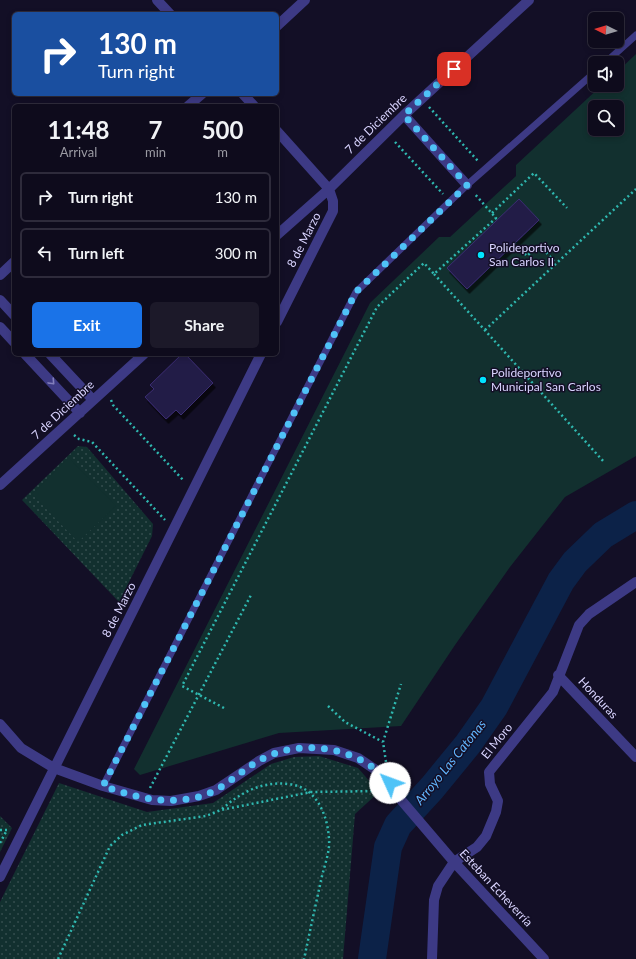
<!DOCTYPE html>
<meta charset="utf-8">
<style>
body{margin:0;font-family:Lato,sans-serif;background:#1c1929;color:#f1f3f6;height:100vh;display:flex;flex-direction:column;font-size:15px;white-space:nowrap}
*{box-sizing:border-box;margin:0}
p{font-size:13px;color:#9b9ba3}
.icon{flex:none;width:22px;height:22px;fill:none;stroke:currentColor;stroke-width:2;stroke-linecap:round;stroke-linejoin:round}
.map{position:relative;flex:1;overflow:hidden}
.sheet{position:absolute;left:12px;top:104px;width:267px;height:252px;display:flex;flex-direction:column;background:#0e0b1c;border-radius:6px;box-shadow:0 2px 6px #0003,0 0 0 1px #2e2b3b}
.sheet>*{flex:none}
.guide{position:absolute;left:12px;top:12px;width:267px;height:84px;border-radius:6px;box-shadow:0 2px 6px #0003,0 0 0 1px #2e2b3b;background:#1a4fa0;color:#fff;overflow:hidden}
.needle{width:26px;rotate:275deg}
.buttons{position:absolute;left:588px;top:12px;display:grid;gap:8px}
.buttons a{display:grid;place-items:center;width:36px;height:36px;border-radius:6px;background:#0e0b1c;box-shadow:0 2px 6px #0003,0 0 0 1px #2e2b3b;font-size:20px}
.pin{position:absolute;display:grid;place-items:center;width:34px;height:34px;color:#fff;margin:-17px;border-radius:8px;box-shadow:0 2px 6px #0006}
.me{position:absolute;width:44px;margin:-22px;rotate:313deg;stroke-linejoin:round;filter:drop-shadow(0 0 3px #0008)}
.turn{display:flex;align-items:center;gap:14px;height:84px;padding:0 20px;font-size:18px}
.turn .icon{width:52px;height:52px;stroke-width:2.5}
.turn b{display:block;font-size:28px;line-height:34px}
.eta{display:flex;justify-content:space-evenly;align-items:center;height:68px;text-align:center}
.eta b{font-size:24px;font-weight:700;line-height:28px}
.action{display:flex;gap:8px;margin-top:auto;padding:8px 20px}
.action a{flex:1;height:46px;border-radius:6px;background:#1a73e8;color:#fff;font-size:16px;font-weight:700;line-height:46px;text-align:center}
.action a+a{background:#1c1929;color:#f1f3f6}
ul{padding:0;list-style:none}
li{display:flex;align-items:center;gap:12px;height:50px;margin:0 8px 6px;padding:0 12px;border:2px solid #2e2b3b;border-radius:6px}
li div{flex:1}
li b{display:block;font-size:15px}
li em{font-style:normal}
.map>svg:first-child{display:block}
.green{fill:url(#green-dots)}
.pitch{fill:#12302f;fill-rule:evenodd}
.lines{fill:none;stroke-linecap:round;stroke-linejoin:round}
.river{stroke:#0c2248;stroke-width:28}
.building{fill:#241b47;stroke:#3b2d73;filter:url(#shadow)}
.path{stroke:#2fb8b0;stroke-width:2.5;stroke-dasharray:2 3;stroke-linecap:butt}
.service{stroke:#3d3a85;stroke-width:7}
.minor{stroke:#3d3a85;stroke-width:10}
.oneway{stroke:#837fbc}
.route{stroke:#4fc3f7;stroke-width:7;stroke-dasharray:0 12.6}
.poi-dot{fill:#00e5ff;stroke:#130f26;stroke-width:1.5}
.labels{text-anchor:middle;stroke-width:3;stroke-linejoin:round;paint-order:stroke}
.street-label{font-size:12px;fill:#d9d4ff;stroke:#130f26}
.poi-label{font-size:12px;fill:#d9d4ff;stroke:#130f26;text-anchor:start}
.water-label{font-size:13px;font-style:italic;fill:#62b6ff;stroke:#130f26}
</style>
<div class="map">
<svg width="636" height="959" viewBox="0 0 636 959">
<defs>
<pattern id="green-dots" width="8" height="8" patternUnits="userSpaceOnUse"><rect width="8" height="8" fill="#12302f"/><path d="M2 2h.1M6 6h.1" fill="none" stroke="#344d4e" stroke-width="1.8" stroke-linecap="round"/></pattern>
<filter id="shadow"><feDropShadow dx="2.5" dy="4.5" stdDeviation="0" flood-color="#0009"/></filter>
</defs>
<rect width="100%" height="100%" fill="#130f26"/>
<path class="green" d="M78 446 87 447 153 524 152 536 119 602 22 500Z
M319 756 358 768 379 792 355 814 343 959H0V902L59 783 147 812 213 803 271 764 294 757Z
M0 816 12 828 0 852Z"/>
<path class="pitch" d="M636 54V456L565 497 510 567 455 645 401 726 279 733 140 775 134 769 370 303 439 237H450L516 176V165L602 85H617V72ZM595 107H617V129H595Z
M69 458 116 506 78 542 32 494Z"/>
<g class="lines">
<path class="river" d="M372 959 388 847 398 825 432 788 468 744 494 707 561 581 575 562 603 535 636 515"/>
</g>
<path class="building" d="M519 199 539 220 467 289 447 268Z
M182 354H185L213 383 181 415 176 410 166 419 145 397 154 389 150 385Z"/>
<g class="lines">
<path class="path" d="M429 107 478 161
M395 142 443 194
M492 213 534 173 567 208
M514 243 527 256 539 245 556 263
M434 274 604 462
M485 330 636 189
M111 400 113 405 184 481
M74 435 79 439 92 442 165 520
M328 706 345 722 383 742
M224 708 182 686 377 307 424 263 434 274 496 218 474 193
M386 762 383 742 401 684
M150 788 251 595
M222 809C241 792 263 781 288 784 316 786 328 815 329 840 330 851 325 864 322 876 316 903 310 931 304 959
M0 830H9
M0 843 7 830
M58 959 110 846 122 835 142 825 206 816 221 810 311 792 378 791"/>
<path class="service" d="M605 63 636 35
M103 786 356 292 467 185 595 72"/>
<path class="minor" d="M157 0 170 14
M277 26 305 0
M243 94 254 106
M188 106 202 94
M404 115 467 185
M277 131 329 189 333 201V211L277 322
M277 235 329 189 404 115 529 0
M0 275 14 262
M0 300 14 315
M0 327 14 342
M25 354 80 413
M50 354 93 400
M0 485 144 354
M558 675 636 757
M0 724 21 748 54 768 103 786 152 800 171 801 199 796 216 790 259 761 274 753 299 748 334 750 358 758 382 774 396 794 454 862 544 959
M0 877 261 354
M432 959 434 900 438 886 454 862 477 847 486 836 496 812 498 801 490 784 489 772 553 692 579 625 589 614 636 582"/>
</g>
<defs><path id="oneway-chevron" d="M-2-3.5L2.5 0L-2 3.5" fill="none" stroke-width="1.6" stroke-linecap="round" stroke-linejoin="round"/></defs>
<use class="oneway" href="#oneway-chevron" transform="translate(52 382) rotate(47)"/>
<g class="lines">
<path class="route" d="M390 783C359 747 302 737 260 760 239 772 222 791 198 797 164 805 135 797 103 786L356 292 467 185 404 115 454 69"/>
</g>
<g class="poi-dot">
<circle cx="481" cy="255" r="4"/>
<circle cx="483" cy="380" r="4"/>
</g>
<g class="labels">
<g class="street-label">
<text transform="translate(376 124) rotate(-44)" y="4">7 de Diciembre</text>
<text transform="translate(304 240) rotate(-63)" y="4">8 de Marzo</text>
<text transform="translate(63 410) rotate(-43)" y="4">7 de Diciembre</text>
<text transform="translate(119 610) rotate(-63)" y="4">8 de Marzo</text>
<text transform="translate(598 698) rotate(47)" y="4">Honduras</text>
<text transform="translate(497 741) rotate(-51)" y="4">El Moro</text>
<text transform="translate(496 888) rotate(47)" y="4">Esteban Echeverría</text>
</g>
<g class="poi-label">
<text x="489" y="252">Polideportivo<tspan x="489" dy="14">San Carlos II</tspan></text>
<text x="491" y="377">Polideportivo<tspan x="491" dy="14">Municipal San Carlos</tspan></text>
</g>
<g class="water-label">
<text transform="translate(450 762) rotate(-51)" y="5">Arroyo Las Catonas</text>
</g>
</g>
</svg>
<div class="buttons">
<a><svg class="needle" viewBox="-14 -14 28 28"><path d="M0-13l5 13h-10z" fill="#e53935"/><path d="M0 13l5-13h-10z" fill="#9b9ba3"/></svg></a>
<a><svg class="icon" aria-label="sound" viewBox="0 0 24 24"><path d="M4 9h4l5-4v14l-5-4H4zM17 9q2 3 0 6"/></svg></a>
<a><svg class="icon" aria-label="search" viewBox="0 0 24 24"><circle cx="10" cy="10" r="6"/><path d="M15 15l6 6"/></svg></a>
</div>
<div class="pin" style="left:454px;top:69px;background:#d93025"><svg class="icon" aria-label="arrive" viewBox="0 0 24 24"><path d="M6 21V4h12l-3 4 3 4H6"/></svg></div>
<svg class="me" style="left:390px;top:783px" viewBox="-20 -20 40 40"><circle r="19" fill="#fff"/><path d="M0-13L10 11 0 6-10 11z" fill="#4fc3f7"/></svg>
<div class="guide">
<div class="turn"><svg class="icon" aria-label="right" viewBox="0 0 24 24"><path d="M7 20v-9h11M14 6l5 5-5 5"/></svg><div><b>130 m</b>Turn right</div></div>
</div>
<section class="sheet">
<div class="eta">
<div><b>11:48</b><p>Arrival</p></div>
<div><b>7</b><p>min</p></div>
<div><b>500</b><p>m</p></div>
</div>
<ul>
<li><svg class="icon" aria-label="right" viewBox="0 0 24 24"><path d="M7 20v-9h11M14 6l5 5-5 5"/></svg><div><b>Turn right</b></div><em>130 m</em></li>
<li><svg class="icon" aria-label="left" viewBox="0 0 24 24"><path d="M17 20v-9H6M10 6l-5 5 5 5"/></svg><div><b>Turn left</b></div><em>300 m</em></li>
</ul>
<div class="action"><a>Exit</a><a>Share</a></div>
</section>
</div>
